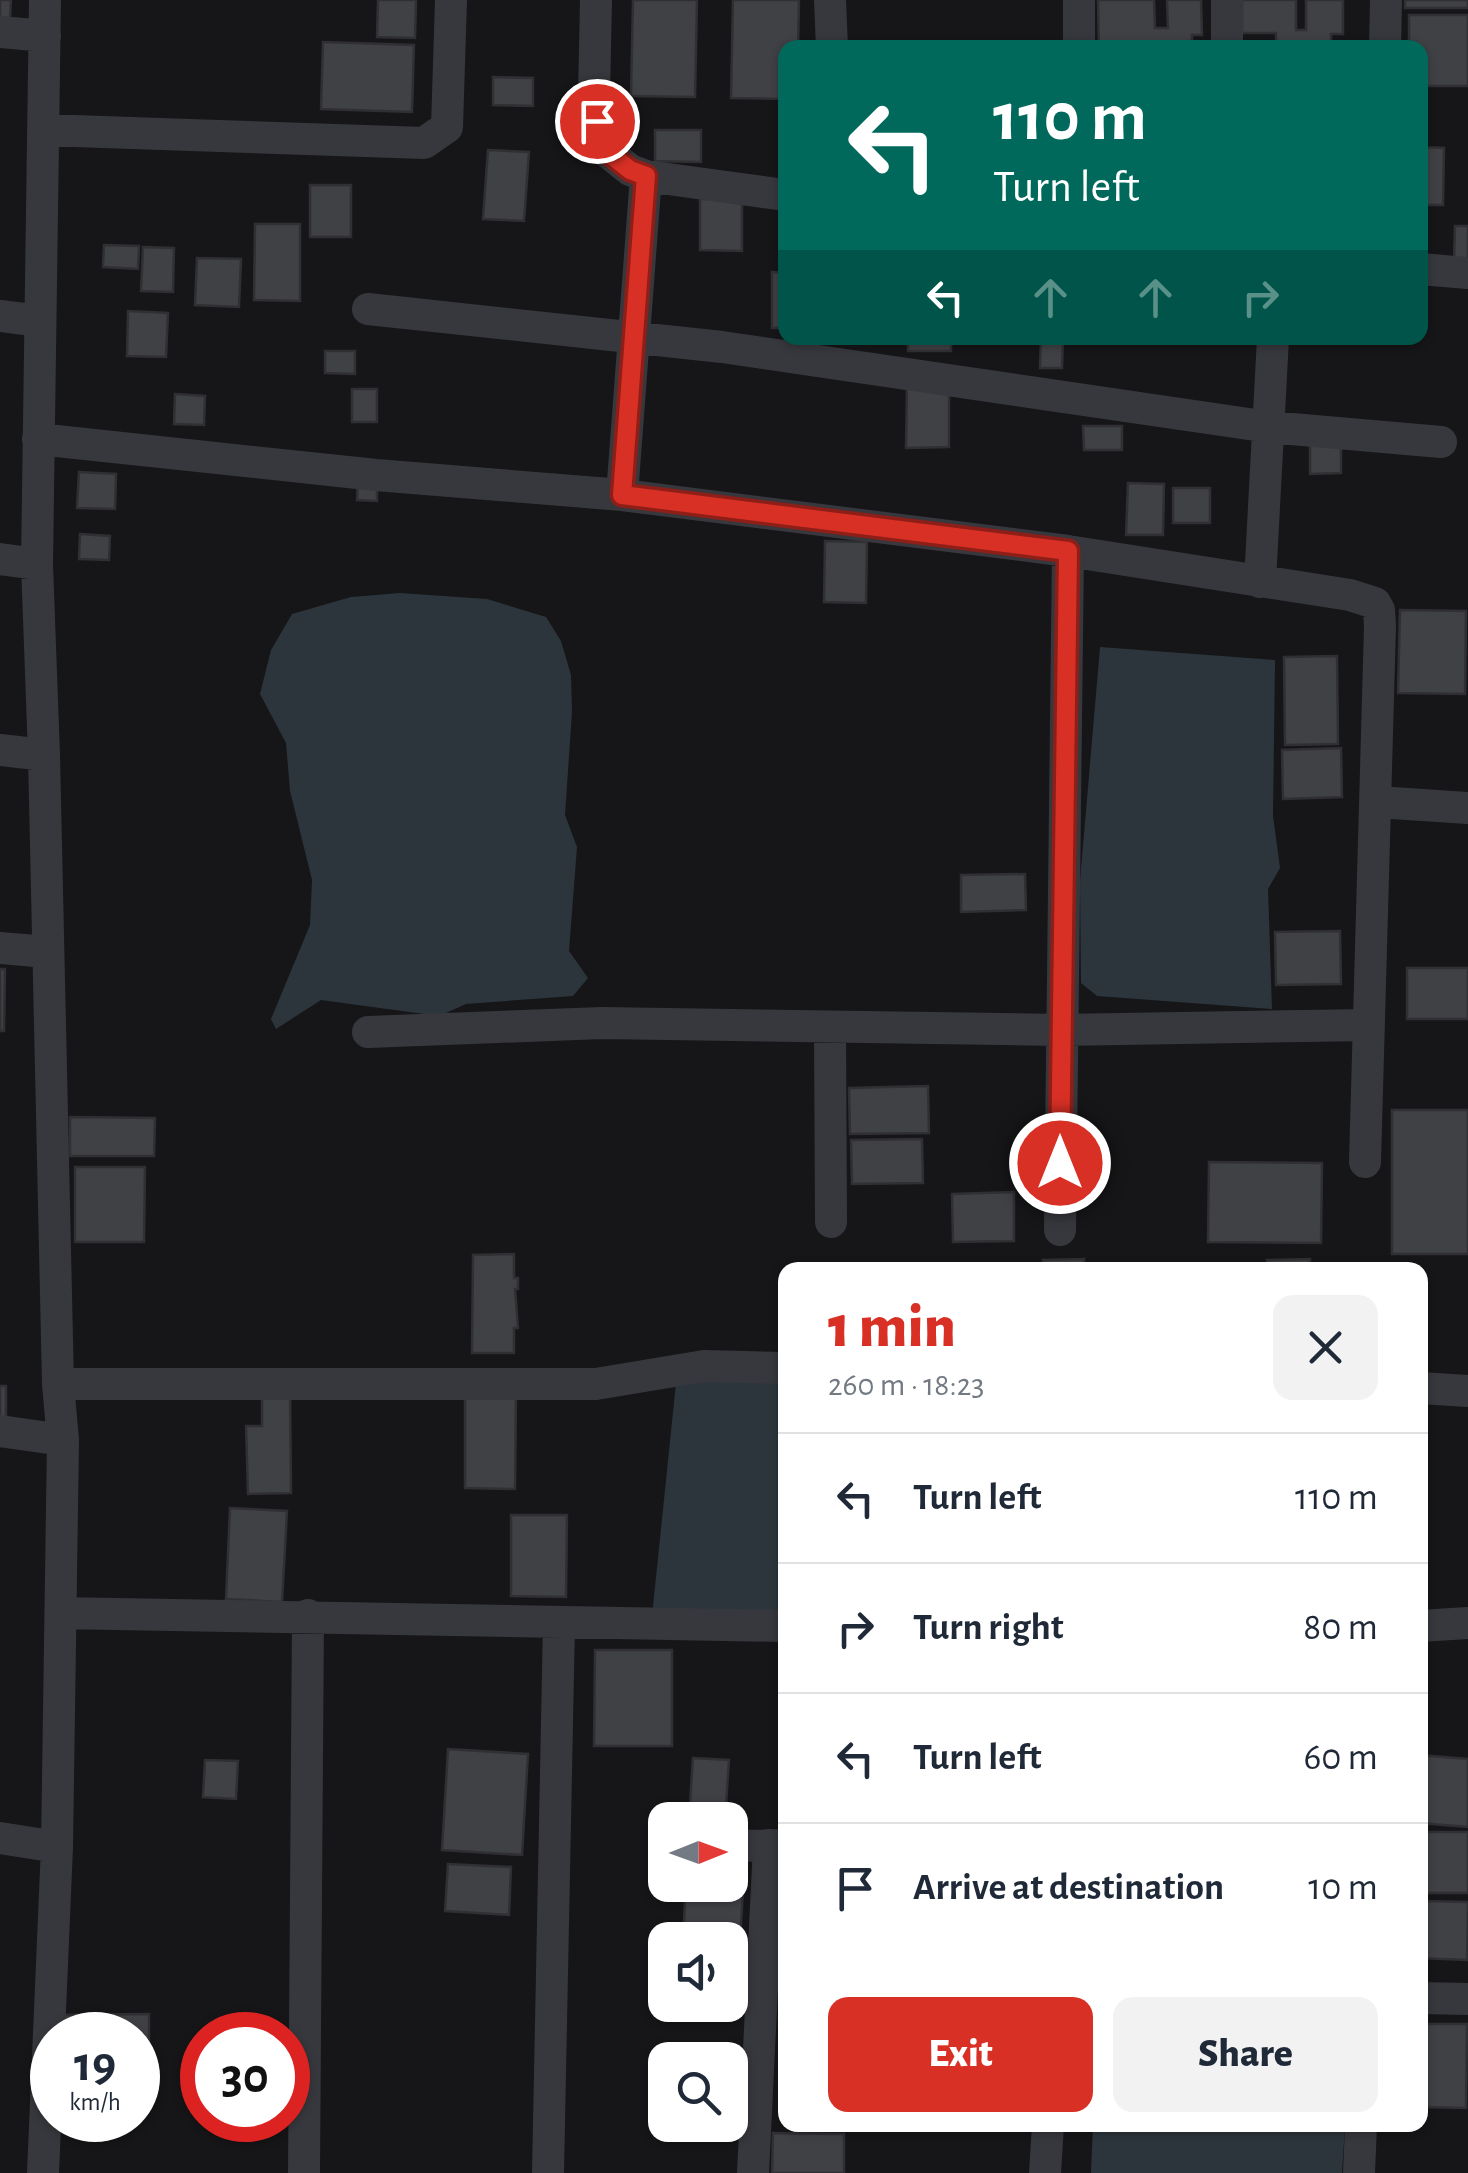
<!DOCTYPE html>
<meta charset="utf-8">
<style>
body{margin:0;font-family:"Alegreya Sans",sans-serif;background:#f2f2f3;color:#1f2937;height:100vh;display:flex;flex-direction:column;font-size:38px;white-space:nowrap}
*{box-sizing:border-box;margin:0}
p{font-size:32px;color:#747a83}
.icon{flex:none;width:55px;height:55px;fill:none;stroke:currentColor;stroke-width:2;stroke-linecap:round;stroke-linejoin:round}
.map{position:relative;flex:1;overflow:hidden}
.drawer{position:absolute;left:778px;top:1262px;width:650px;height:870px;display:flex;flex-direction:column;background:#fff;border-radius:20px;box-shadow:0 2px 8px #0004}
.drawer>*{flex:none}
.banner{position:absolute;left:778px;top:40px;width:650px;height:305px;border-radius:20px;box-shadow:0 2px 8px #0004;background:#00695c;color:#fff;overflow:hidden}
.needle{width:65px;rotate:89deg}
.buttons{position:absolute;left:648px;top:1802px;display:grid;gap:20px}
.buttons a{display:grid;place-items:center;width:100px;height:100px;border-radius:20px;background:#fff;box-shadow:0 2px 8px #0004;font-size:50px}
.speed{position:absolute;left:30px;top:2012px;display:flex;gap:20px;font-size:50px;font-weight:700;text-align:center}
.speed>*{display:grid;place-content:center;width:130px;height:130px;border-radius:50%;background:#fff;box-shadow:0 2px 8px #0004;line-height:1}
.speed small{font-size:25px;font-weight:400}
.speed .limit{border:15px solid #d22;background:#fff;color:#111}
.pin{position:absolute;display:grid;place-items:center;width:85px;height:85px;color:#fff;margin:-42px;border:5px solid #fff;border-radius:50%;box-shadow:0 2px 10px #0007}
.me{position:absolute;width:110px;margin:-55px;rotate:0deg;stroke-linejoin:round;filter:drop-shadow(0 0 8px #0008)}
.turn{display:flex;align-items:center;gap:35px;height:210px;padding:0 50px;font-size:45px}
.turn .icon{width:130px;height:130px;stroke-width:2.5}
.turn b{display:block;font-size:70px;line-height:85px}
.lanes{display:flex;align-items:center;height:95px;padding:0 50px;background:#0003;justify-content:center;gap:50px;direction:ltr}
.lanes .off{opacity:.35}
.round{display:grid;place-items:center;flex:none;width:105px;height:105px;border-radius:20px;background:#f2f2f3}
.headline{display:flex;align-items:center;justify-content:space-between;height:170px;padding:0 50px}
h1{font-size:60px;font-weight:800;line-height:75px;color:#d93025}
.button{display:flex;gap:20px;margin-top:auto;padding:20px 50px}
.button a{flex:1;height:115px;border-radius:20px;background:#d93025;color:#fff;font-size:40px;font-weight:800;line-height:115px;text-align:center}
.button a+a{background:#f2f2f3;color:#1f2937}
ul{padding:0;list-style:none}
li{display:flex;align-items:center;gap:30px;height:130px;padding:0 50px;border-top:2px solid #e0e1e3}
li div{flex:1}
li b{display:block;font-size:38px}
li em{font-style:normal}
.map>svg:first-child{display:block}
.water{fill:#2c353c}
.building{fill:#404145;stroke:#303034;stroke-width:2.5}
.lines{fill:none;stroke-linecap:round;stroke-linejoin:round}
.street{stroke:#37383d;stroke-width:32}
.route-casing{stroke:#8d1f18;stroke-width:25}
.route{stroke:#d93025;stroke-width:18}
</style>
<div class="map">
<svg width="1468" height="2173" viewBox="0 0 1468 2173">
<rect width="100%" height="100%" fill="#161618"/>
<path class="water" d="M400 593 487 599 546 617 561 641 571 675 572 712 565 815 577 847 569 951 588 978 573 996 466 1004 439 1016 321 1000 276 1029 271 1019 310 925 312 880 290 791 286 743 260 694 271 650 292 614 351 597Z
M1100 647 1275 660 1273 816 1280 868 1268 889 1272 1009 1097 996 1081 983 1080 881Z
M785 1375V1627L651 1626 676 1383Z
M1093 2125H1345L1342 2173H1091Z"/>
<path class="building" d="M0 0H11L10 19H0Z
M378 0H416L415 38 377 37Z
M633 0H697L695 97 631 96Z
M733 0H799L798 48H785V99L731 98Z
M1098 0H1154L1155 28H1168L1167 0H1201L1202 35H1192V45L1202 48H1099Z
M1242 0H1296V30H1306V0H1343V34H1331V48H1242V43H1276V33H1242Z
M1405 0H1468V8H1405Z
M1409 15H1468V86H1420V48H1409Z
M323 42 414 45 412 112 321 109Z
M493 77 533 78V106L493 105Z
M655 130H701V162L655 161Z
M1420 147 1444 148 1443 205H1420Z
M488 150 529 152 524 221 483 219Z
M310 185H351V237H310Z
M700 199H742V251L700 250Z
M784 208H785V262H782Z
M255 224H300V301L254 300Z
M1455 226H1468V261H1454Z
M104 245 139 246 138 269 103 267Z
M143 247 174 248 173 292 141 291Z
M197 258 241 259 239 307 195 305Z
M772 272 785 273V328H772Z
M128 311 168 313 166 357 127 356Z
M908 338H951V351H908Z
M1041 338H1063L1062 368H1040Z
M325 351H355V374L325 373Z
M907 385 949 386V447L906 448Z
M352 389H377V422H352Z
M175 394 205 396 204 425 174 424Z
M1083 426H1122V450H1084Z
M1341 436V473L1310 474V437Z
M79 472 116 474 115 509 77 508Z
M358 481H377V501L357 500Z
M1128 483 1164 484 1163 535H1126Z
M1173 488H1210V523H1173Z
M80 534 110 536 109 560 79 559Z
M825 541 867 542 866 603 824 602Z
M1400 610 1466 611 1465 694 1398 693Z
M1337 656 1338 744 1285 745 1284 657Z
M1341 748 1342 797 1283 799 1282 750Z
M1025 874 1026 910 961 912V875Z
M1340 931 1341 984 1276 985 1275 932Z
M1407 968H1468V1019H1407Z
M0 969H5L4 1031H0Z
M928 1086 929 1133 850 1134 849 1088Z
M1392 1110H1468V1254H1392Z
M70 1117 155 1118 154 1156H70Z
M922 1139 923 1183 852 1184 851 1140Z
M1209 1162 1322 1163 1321 1243 1208 1242Z
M75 1167H145L144 1242H75Z
M1014 1192V1241L953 1242 952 1194Z
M514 1254V1278H518V1289H515L518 1328H514V1353H472L473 1255Z
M1084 1259V1270H1043V1260Z
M1310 1259V1270H1267V1260Z
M0 1386H6V1418H0Z
M262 1389H290L291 1493 248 1494 246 1426H262Z
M465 1392H516L515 1489 465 1488Z
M230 1508 287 1511 282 1602 226 1599Z
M511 1515H567L566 1597 511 1596Z
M595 1650H672V1746H594Z
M448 1749 528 1754 522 1855 442 1850Z
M1420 1755 1468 1759V1827L1420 1823Z
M693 1758 729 1760 725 1820H689Z
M205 1760 238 1761 236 1799 203 1797Z
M1420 1832H1468V1893H1420Z
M448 1864 511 1867 509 1915 445 1911Z
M730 1873 744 1874 739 1956H730V1940H683L686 1885H730Z
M1420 1901 1468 1902 1467 1960 1420 1958Z
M149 2014V2061H138V2035H61V2015Z
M1420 2024H1467L1466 2108 1420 2107Z
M773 2133 844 2134V2173H772Z"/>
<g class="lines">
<path class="street" d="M596 0 594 96 600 146 630 170 646 176 785 195
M830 0 832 48
M0 32 45 36
M1079 48V0
M1227 48V0
M1385 48 1386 0
M44 130 424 143 447 127 451 0
M1420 269 1468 273
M368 309 722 347 1269 427 1441 442
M0 316 40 321
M38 439 376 475 622 495 1068 551 1350 595 1375 603 1379 610 1380 626 1365 1162
M622 495 646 176
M0 559 37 564
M1260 582 1273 338
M0 750 44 755
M1377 802 1468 808
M0 948 48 952
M830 1028 831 1222
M368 1032 602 1023 1060 1030 1368 1025
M1060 1230 1068 551
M58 1384H596L704 1366 785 1368
M1420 1388 1468 1391
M0 1431 63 1440
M61 1613 785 1626
M1420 1626 1468 1623
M0 1838 57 1847
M730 1846 785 1845
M1420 1998 1468 1999
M43 2173 57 1847 63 1440 58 1384 44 755 37 564 45 0
M304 2173 308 1615
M548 2173 559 1622
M753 2173 769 1845
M1045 2173 1048 2125
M1359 2173 1361 2125"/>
</g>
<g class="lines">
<defs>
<path id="route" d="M597 121 600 146 630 170 646 176 622 495 1068 551 1060 1163"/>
</defs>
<use href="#route" class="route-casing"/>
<use href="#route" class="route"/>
</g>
</svg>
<div class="buttons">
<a><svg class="needle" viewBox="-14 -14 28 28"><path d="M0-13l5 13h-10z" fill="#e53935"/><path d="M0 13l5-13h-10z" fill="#747a83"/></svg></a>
<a><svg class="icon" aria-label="sound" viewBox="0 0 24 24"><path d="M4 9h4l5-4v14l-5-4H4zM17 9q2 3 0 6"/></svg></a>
<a><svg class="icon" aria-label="search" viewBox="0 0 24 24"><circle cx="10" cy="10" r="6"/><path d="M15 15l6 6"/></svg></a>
</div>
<div class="speed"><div>19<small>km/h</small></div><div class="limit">30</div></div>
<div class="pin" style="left:597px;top:121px;background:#d93025"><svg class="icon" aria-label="arrive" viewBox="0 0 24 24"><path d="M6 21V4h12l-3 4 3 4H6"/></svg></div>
<svg class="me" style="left:1060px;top:1163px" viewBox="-20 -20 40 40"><circle r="17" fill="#d93025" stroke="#fff" stroke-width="3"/><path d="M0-11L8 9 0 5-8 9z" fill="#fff"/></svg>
<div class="banner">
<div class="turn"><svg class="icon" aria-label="left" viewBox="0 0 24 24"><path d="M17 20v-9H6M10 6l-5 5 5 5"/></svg><div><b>110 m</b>Turn left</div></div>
<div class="lanes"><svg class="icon" aria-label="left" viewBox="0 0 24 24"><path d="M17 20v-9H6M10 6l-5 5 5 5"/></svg><svg class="icon off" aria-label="ahead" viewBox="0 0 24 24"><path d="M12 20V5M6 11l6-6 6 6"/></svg><svg class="icon off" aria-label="ahead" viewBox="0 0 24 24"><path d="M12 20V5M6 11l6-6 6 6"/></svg><svg class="icon off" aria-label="right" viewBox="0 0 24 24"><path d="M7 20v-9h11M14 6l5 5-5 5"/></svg></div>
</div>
<section class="drawer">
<div class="headline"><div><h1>1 min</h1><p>260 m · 18:23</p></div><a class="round"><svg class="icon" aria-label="close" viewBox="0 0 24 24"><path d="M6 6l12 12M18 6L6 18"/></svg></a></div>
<ul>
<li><svg class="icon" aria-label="left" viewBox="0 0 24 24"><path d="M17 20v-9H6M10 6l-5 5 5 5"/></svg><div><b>Turn left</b></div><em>110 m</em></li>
<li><svg class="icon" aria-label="right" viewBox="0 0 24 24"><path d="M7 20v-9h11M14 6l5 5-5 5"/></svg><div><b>Turn right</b></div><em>80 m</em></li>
<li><svg class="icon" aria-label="left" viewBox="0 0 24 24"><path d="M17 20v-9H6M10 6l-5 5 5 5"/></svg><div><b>Turn left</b></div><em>60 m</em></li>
<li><svg class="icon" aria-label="arrive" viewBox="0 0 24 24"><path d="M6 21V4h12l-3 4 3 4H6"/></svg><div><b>Arrive at destination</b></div><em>10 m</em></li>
</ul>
<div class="button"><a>Exit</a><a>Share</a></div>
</section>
</div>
